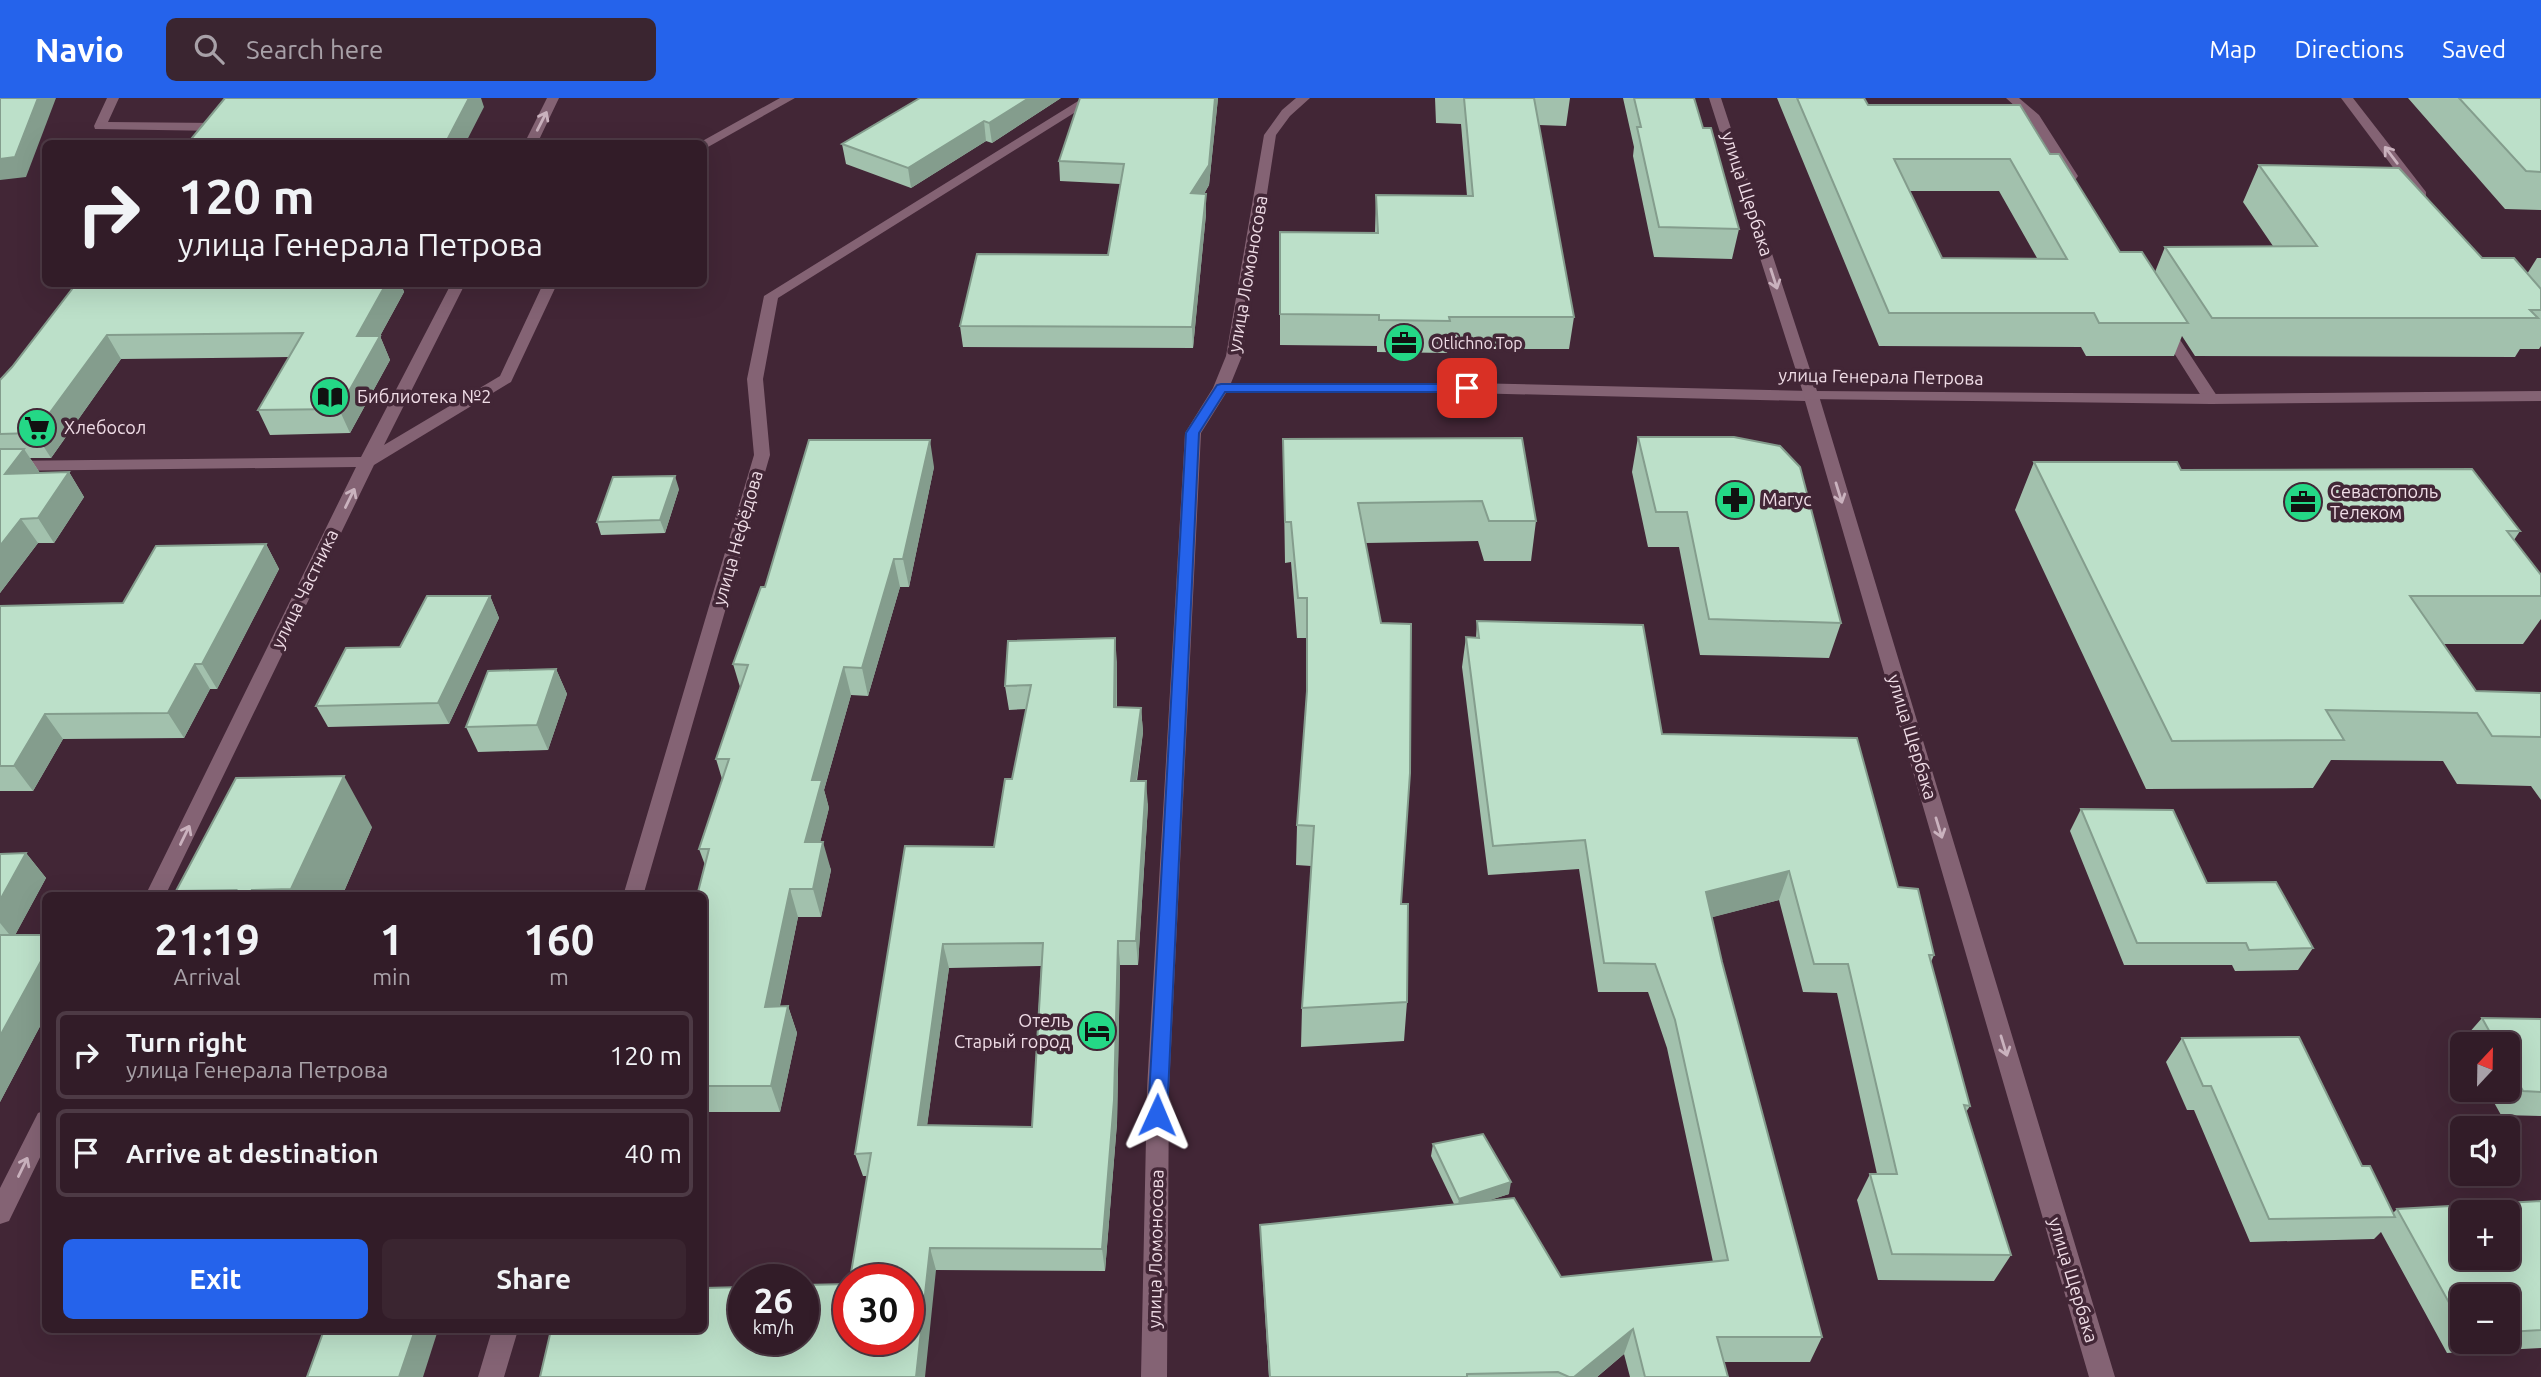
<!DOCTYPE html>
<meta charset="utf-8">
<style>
body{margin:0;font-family:Ubuntu,sans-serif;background:#3a2530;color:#f1f3f6;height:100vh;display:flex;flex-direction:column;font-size:26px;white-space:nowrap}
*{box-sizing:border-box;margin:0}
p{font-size:23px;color:#a8a1a8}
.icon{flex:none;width:38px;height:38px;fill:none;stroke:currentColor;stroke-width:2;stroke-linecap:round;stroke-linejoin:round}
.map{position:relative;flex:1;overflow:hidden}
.panel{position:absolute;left:42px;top:794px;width:665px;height:441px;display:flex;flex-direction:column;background:#321c28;border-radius:10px;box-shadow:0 7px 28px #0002,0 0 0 2px #4d3a45}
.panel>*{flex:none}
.top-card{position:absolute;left:42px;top:42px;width:665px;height:147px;border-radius:10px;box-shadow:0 7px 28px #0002,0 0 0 2px #4d3a45;background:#321c28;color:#f1f3f6;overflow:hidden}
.needle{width:46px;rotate:22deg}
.fabs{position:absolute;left:2450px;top:934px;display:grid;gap:14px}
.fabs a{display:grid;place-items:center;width:70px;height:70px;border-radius:10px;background:#321c28;box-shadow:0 7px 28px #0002,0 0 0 2px #4d3a45;font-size:35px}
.speed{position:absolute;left:728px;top:1166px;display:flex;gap:14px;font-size:35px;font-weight:700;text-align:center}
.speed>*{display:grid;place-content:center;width:91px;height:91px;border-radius:50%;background:#321c28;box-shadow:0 7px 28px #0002,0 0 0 2px #4d3a45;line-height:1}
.speed small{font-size:18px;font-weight:400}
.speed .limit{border:10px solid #d22;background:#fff;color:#111}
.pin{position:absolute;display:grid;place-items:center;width:60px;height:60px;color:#fff;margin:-30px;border-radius:14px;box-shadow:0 4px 10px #0006}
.me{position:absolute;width:77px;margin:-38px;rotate:1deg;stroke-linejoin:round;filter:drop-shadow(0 0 5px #0008)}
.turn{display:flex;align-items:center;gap:24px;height:147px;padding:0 21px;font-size:32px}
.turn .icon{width:91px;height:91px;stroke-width:2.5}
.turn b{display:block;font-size:49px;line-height:60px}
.eta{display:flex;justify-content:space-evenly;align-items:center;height:119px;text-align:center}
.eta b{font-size:42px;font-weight:700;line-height:49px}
.primary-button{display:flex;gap:14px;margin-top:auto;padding:14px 21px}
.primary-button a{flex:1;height:80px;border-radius:10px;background:#2563eb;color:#fff;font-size:28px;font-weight:700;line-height:80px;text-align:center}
.primary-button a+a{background:#3a2530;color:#f1f3f6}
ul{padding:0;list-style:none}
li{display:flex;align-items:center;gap:21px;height:88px;margin:0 14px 10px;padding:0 7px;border:4px solid #4d3a45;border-radius:10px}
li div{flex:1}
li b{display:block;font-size:26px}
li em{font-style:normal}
header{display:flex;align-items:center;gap:42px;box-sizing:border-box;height:98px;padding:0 35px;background:#2563eb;color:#fff}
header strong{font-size:33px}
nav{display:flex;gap:38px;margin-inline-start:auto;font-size:24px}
.search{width:490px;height:63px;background:#3a2530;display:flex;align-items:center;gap:18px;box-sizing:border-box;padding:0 24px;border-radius:10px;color:#a8a1a8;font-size:26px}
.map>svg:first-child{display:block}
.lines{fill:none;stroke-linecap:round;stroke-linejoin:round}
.service{fill:#846374;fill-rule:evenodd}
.minor{fill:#846374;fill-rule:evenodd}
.secondary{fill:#846374;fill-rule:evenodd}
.wall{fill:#a2c1ad;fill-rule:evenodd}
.shaded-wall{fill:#849d8d}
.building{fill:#bce0c9;stroke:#849d8d;stroke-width:2;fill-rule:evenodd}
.oneway{stroke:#cab2be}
.route{fill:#2563eb;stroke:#184099;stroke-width:2}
.labels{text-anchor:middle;stroke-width:7;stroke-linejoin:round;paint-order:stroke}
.far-poi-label{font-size:16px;fill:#efdce6;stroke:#422636;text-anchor:start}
.street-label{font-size:18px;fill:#efdce6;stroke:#422636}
.poi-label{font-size:18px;fill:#efdce6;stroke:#422636;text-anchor:start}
</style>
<header>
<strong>Navio</strong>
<div class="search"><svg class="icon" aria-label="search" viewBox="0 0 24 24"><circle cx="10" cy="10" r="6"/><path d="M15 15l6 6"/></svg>Search here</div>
<nav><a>Map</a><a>Directions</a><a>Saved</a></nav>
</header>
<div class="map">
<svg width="2541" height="1279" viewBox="0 0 2541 1279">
<rect width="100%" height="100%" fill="#422636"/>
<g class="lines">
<path class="service" d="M107 0H119L108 24 220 25 226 29 220 33 95 31 94 28Z"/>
<path class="minor" d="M547 0H559L537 46H524Z
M780 0H795L708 49 704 50V46H697Z
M1083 0H1098L778 200 763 281 770 357 643 798H623L754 357 747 281 764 198Z
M1296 0H1310L1290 18 1276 37 1242 258 1231 285H1467L1811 293 1819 298 2115 1279H2089L1805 303 1467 295H1226L1201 335 1169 991 1167 1279H1141L1147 991 1185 335 1213 290 1226 258 1264 37 1282 12Z
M2006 0H2019L2039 17 2078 78 2076 81H2066L2030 22Z
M2341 0H2353L2426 94V100H2416Z
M451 186H465L384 347 500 278 543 186H557L511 284 374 367 165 798H145L356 369 0 373V363L361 359Z
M2164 224 2171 228 2219 301 2217 304H2205L2203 301 2157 228Z
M46 1012V1047L9 1123 0 1126V1090L38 1015Z
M492 1232H518L504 1279H478Z"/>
<path class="secondary" d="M1709 0H1721L1817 293 2211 296 2541 293V303L2211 306 1805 301Z"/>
</g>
<path class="wall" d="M1061 0 992 45 986 43 911 90 846 66 842 46Z
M1080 0H1218L1209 87 1204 96H1206V116L1193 250 963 249 960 228 1108 157 1120 86 1060 83 1059 63Z
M1435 0H1570L1566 28 1539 27 1574 219 1569 251H1448L1447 255 1377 254V248L1280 247V134L1375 135 1376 97 1467 98 1461 26 1436 25Z
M1623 0H1694L1703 30 1739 131 1732 161 1654 159 1633 58 1634 49Z
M1777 0H1864L1868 7 2050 56 2120 154 2155 174 2165 149 2273 148 2243 104 2259 67 2482 160 2527 176 2537 160H2541V248L2539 251H2520L2515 259 2195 258 2182 238 2174 258H2086L2081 249 1879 248ZM1909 93H1999L2037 160H1942Z
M2408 0H2541V112L2505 111Z
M76 186H401L404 194 380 238 390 262 350 335 270 337 258 312 289 259 121 261 51 360H30L40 375 69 374 84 399 54 445H38L0 495V281L12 269Z
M1638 339 1841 525 1829 560 1700 557 1679 449H1648L1632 374Z
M1522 340 1536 423 1531 463H1484L1478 443 1366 445 1401 806 1407 904 1404 943 1301 949 1302 910 1311 768 1296 767 1297 727 1306 603V540H1297L1291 464 1285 465 1283 341Z
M2034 364 2181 372 2520 433 2514 442 2541 477V521L2523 546H2444L2476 593 2541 595V702L2531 688 2457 686 2443 663 2331 662 2313 690 2146 691 2015 412Z
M934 369 909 489H900L868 598 851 597 824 692 829 710 820 744 831 772 821 819H798L780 908H788L797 935 780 1014H704V798L705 767 699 751 722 681 716 661 740 589 733 566 765 489Z
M679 391 665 435 601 437 597 424Z
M266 446 279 471 217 591H210L184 640 63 641 33 693H0V508L123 505Z
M490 498 499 520 449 626 328 629 316 608 400 549Z
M1477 523 1662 636 1898 789 1934 857 1931 864 1970 1008 1966 1014 2011 1157 1994 1183 1878 1182 1857 1102 1870 1076H1877L1837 895 1803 894 1779 802 1712 819 1722 864 1822 1239 1810 1264H1724L1728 1279H1630L1624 1256 1597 1279H1269L1261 1153 1260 1127 1454 1106 1431 1058 1433 1046 1509 1096 1486 1103 1561 1179 1713 1164 1667 950 1648 894H1598L1579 771 1488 777 1462 569 1466 539 1476 540Z
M1117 564V609L1141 610 1143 634 1137 683 1148 707 1138 867H1120L1117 1025 1105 1173 936 1172 849 1241 867 1078H863L855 1056 905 748 994 749 1012 681 1026 611 1009 612 1005 588ZM1041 868 1032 1029 927 1027 949 870Z
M556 571 567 596 548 652 478 654 466 629Z
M2081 711 2207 785 2313 850 2298 872 2235 873 2232 867H2124L2070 733Z
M372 729 342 798H180L176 793Z
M26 755 46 780 15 837H46V917L0 1004V756Z
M2482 920 2541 921V1018L2501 1017 2487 992H2508V947H2462L2461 944Z
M2182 940 2362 1068 2393 1115 2397 1111 2541 1103V1250L2447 1255 2381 1134 2374 1141 2250 1144 2194 1012H2187L2166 964ZM2462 1199H2508V1244H2462Z"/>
<path class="shaded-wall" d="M38 0H56L26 79 0 82V61Z
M469 0H481L484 9 465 46H445Z
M1029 0H1061L992 45 989 25Z
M1215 0H1218L1209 87 1192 116 1191 95Z
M984 23 986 43 911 90 908 70Z
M1206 96V116L1193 250 1192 229Z
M386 186H401L404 194 380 238 390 262 350 335 339 311 357 238Z
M107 237 121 261 51 360 35 335Z
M930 342 934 369 909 489 903 461Z
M24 351 40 375 5 376Z
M69 374 84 399 54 445 38 420Z
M675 378 679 391 665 435 660 422Z
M21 421 38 445 0 495V448Z
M266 446 279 471 217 591 202 566Z
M894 461 900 489 868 598 862 570Z
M490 498 499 520 449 626 438 605Z
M1115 540 1117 564 1116 634 1114 609Z
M195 566 210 591 184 640 168 615Z
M844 569 851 597 824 692 829 710 813 772 805 744 812 682Z
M556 571 567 596 548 652 537 627Z
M1141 610 1143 634 1133 707 1131 683Z
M45 616 63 641 33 693 14 668Z
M344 678 372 729 342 798H295L291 791Z
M1146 683 1148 707 1138 867 1136 843Z
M823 744 831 772 821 819 813 791Z
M26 755 46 780 13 841 0 825V802Z
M1789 773 1779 802 1698 823 1706 794Z
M790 791 798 819 774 935 765 909Z
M1118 843 1120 867 1117 1025 1105 1173 1102 1151Z
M943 846 949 870 924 1050 918 1027Z
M46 854V917L0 1004V938Z
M788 908 797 935 780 1014 771 988Z
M1511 1084 1509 1096 1457 1113 1459 1101Z
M930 1150 936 1172 925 1279H916Z
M1633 1231 1624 1256 1597 1279H1574Z
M415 1232H438L423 1279H399Z"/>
<path class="building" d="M0 0H38L15 59 0 61Z
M225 0H469L445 46H187Z
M920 0H1029L989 25 984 23 908 70 842 46Z
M1080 0H1215L1209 67 1191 95 1206 96 1192 229 960 228 977 156 1108 157 1124 66 1059 63Z
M1464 0H1534L1574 219H1449L1450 223 1379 222V217L1280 216V134L1378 135 1376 97 1473 98Z
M1634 0H1694L1703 30H1711L1739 131 1659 129 1637 29H1641Z
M1797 0H1864L1868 7H2020L2050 56H2059L2120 154H2142L2188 225H2099L2094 215H1889ZM1894 61H2010L2067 161 1942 160Z
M2459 0H2541V74L2526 73Z
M2259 67 2399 70 2482 160H2514L2541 191V212H2530L2538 220H2212L2165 149 2317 148Z
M76 186H386L357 238H380L339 311 258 312 303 235 107 237 35 335 0 336V282L12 269Z
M1638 339H1734L1780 348 1800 369 1841 525 1709 521 1687 414H1656Z
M1522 340 1536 423H1489L1482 403 1358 405 1381 525 1411 526 1410 675 1401 806H1408L1407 904 1302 910 1314 728 1297 727 1307 593V500H1298L1291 424H1285L1283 341Z
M809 342H930L903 461H894L862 570 844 569 812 682H822L805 744H823L813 791H790L765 909 788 908 771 988H704V798H697L709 751H699L729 661H716L748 567 733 566 761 489H765Z
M0 351H24L5 376 69 374 38 420 21 421 0 448Z
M2034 364H2177L2181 372 2472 371 2520 433H2507L2541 477V498H2410L2476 593 2541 595V639L2492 638 2477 615 2326 612 2344 642 2172 643Z
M675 378 660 422 597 424 613 379Z
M266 446 202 566H195L168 615 45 616 14 668H0V508L123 505 156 448Z
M427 498H490L438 605 316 608 346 550 400 549Z
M1477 523 1643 527 1662 636 1857 640 1898 789 1918 791 1934 857H1929L1970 1008 1964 1007 2011 1157 1892 1156 1870 1076H1897L1848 866H1814L1789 773 1706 794 1722 864 1822 1239H1717L1728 1279H1645L1633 1231 1574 1279H1569L1558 1274 1467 1276V1279H1270L1260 1127 1514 1100 1561 1179 1728 1162 1675 922 1655 866 1604 865 1585 742 1493 748 1466 539 1479 540Z
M1115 540 1114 609 1141 610 1131 683H1146L1136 843H1118L1114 1002 1102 1151 930 1150 916 1279H540L551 1232H704V1190L744 1189V1241H803V1187L849 1186V1241H908V1181H850L871 1055 855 1056 905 748 994 749 1005 681H1012L1031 587 1005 588 1008 543ZM1043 845 1032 1029 918 1027 943 846Z
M556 571 537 627 466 629 488 573Z
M344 678 291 791 252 792 253 798H232L236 792 176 793 236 680Z
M2081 711 2173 712 2207 785 2276 784 2313 850 2249 852 2246 845H2137Z
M26 755 0 802V756Z
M0 837H46V854L0 938Z
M2482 920 2541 921V994L2523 993 2508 966V947H2497Z
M2299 939 2362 1068H2370L2395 1119 2269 1121 2211 988H2203L2182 940Z
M1483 1036 1511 1084 1459 1101 1433 1046Z
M2541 1103V1232L2508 1234V1199H2462V1228L2397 1111ZM2462 1115H2508V1160H2462Z
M324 1232H415L399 1279H307Z"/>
<defs><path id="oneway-shaft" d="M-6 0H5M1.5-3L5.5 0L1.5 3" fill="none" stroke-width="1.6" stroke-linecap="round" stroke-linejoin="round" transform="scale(1.75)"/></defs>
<g class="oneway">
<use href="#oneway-shaft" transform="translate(542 23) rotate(-63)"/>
<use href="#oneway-shaft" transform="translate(2391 57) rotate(-127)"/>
<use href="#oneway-shaft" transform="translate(1774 181) rotate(72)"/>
<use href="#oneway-shaft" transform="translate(1839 395) rotate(73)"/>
<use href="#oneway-shaft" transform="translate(350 400) rotate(-64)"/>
<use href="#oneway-shaft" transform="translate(1939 730) rotate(73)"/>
<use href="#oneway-shaft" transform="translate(185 737) rotate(-64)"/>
<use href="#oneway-shaft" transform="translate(2004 948) rotate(73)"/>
<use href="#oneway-shaft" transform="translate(23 1069) rotate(-64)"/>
</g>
<path class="route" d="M1221 286H1467L1473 290 1467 294H1225L1199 335 1167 1017 1164 1023 1157 1025 1151 1023 1148 1017 1186 335 1217 287Z"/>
<defs>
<symbol id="office-disc" viewBox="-11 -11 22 22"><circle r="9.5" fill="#24d886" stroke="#422636"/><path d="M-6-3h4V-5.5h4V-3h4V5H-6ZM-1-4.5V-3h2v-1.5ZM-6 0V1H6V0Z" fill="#111"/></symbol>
<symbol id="library-disc" viewBox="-11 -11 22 22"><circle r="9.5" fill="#24d886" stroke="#422636"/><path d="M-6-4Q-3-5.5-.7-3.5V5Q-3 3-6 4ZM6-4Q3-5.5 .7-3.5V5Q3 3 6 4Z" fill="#111"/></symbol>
<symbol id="supermarket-disc" viewBox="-11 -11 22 22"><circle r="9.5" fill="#24d886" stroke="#422636"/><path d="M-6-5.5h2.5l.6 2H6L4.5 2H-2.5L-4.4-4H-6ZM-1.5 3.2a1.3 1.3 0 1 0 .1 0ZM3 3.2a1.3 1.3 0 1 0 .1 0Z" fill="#111"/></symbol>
<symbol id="pharmacy-disc" viewBox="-11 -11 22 22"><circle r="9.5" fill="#24d886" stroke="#422636"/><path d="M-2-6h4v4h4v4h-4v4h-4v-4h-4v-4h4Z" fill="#111"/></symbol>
<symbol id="hotel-disc" viewBox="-11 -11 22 22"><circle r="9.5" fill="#24d886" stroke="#422636"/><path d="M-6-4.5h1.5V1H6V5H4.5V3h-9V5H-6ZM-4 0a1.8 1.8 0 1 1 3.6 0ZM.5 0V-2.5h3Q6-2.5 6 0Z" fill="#111"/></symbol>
</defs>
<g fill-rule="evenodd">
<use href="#office-disc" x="1382" y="223" width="44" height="44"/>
<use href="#library-disc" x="308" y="277" width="44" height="44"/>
<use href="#supermarket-disc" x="15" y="308" width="44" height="44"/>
<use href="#pharmacy-disc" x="1713" y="380" width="44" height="44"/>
<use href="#office-disc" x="2281" y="382" width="44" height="44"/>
<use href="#hotel-disc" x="1075" y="911" width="44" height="44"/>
</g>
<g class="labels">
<g class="far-poi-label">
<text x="1431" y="251">Otlichno.Top</text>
</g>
<g class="street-label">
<text transform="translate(1747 96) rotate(72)" y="6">улица Щербака</text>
<text transform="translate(1248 176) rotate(-80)" y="6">улица Ломоносова</text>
<text transform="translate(1881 279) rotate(1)" y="6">улица Генерала Петрова</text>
<text transform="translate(738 440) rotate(-74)" y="6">улица Нефёдова</text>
<text transform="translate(305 491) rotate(-64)" y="6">улица Частника</text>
<text transform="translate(1912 639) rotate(73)" y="6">улица Щербака</text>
<text transform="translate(1156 1151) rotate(-89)" y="6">улица Ломоносова</text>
<text transform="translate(2073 1182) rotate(73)" y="6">улица Щербака</text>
</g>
<g class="poi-label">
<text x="357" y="305">Библиотека №2</text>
<text x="64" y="336">Хлебосол</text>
<text x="2330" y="400">Севастополь<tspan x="2330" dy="21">Телеком</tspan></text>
<text x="1762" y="408">Магус</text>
<text x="1070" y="929" text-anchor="end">Отель<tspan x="1070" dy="21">Старый город</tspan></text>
</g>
</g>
</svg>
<div class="fabs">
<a><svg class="needle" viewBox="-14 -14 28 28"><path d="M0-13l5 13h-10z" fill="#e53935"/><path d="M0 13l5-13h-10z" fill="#a8a1a8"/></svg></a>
<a><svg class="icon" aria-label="sound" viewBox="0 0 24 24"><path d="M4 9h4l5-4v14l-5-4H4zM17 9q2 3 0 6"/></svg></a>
<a>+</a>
<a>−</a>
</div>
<div class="speed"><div>26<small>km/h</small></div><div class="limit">30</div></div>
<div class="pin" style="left:1467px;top:290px;background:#d93025"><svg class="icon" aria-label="arrive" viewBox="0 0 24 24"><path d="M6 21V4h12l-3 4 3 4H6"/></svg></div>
<svg class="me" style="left:1157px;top:1017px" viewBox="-20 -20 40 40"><path d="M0-17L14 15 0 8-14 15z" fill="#2563eb" stroke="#fff" stroke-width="4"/></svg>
<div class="top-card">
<div class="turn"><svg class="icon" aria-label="right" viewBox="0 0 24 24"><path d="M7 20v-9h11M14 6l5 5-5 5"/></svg><div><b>120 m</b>улица Генерала Петрова</div></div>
</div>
<section class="panel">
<div class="eta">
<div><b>21:19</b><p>Arrival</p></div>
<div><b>1</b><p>min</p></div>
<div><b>160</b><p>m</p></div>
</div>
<ul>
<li><svg class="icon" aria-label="right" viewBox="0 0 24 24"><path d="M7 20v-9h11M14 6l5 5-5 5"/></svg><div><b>Turn right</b><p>улица Генерала Петрова</p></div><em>120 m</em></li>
<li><svg class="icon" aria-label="arrive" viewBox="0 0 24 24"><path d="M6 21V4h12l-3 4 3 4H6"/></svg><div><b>Arrive at destination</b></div><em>40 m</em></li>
</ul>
<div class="primary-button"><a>Exit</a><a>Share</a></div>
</section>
</div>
